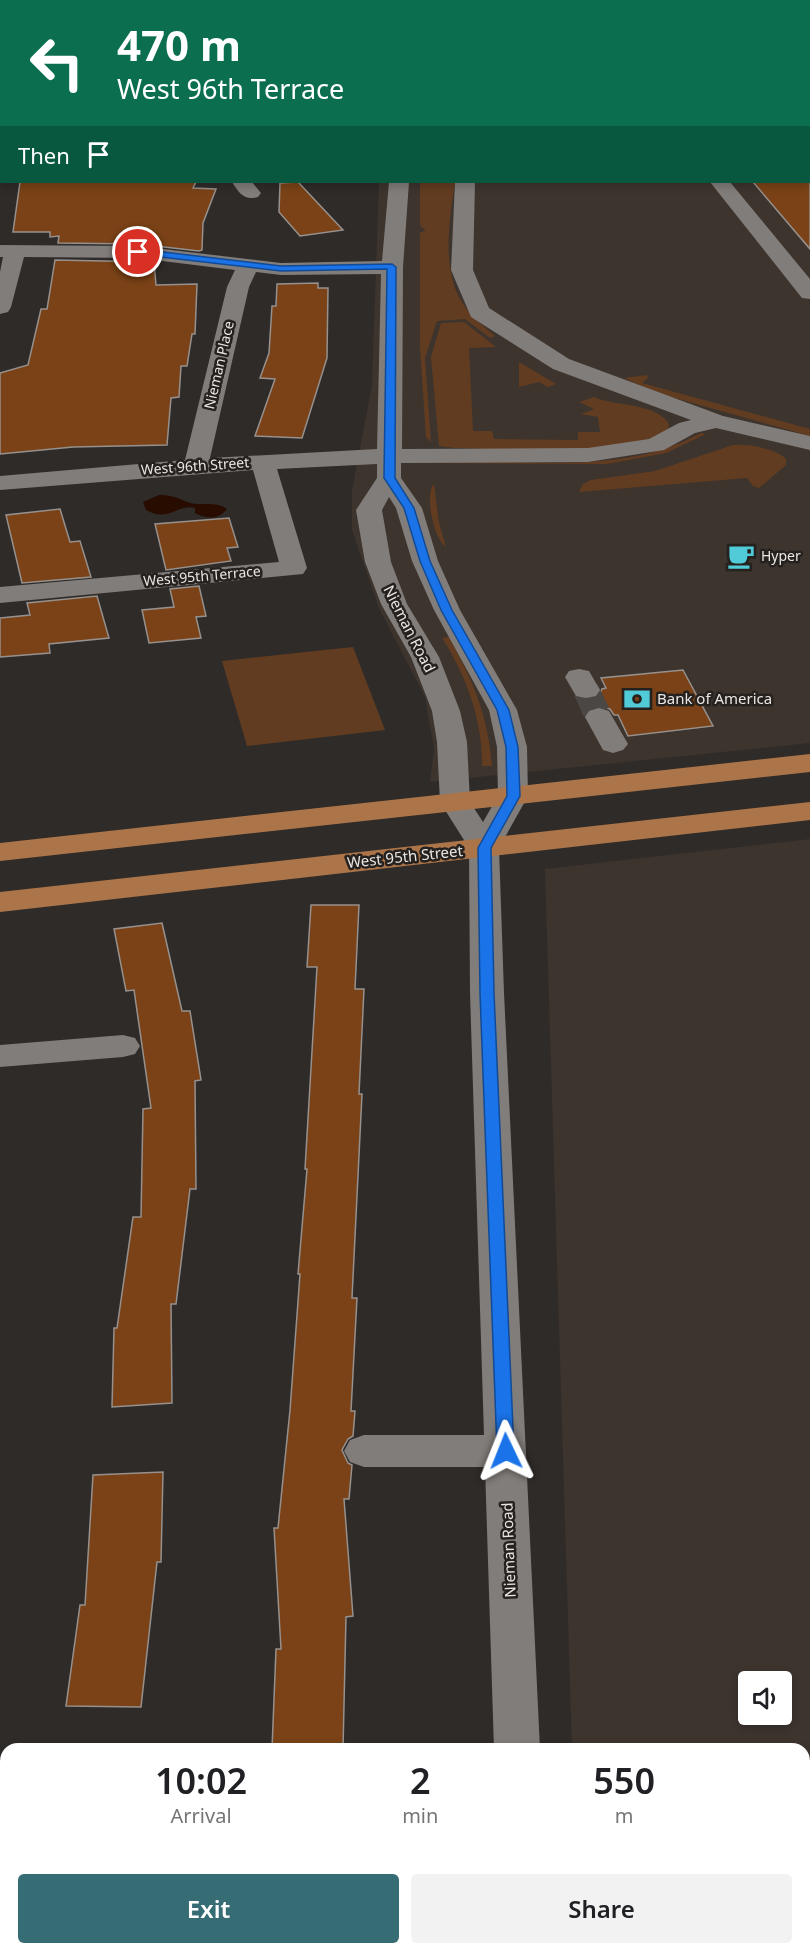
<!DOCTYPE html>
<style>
body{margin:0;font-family:"Noto Sans",sans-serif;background:#f2f2f2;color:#202124;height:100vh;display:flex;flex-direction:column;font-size:22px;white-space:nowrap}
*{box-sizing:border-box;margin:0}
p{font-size:20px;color:#757577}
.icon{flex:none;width:33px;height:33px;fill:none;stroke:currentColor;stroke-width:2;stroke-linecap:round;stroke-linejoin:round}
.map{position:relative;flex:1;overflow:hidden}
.sheet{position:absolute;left:0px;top:1743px;width:810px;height:212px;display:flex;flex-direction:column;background:#fff;border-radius:18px 18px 0 0;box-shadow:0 3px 9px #0003}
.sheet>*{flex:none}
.top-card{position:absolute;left:0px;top:0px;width:810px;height:183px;box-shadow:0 3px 9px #0003;background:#0b6e4f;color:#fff;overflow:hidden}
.tools{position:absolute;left:738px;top:1671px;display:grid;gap:12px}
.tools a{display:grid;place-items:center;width:54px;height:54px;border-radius:6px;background:#fff;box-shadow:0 3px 9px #0003;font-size:30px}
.pin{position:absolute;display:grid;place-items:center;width:51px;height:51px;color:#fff;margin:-26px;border:3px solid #fff;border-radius:50%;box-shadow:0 2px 6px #0007}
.me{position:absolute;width:66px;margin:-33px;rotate:358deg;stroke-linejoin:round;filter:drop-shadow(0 0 4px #0008)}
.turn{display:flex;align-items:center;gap:21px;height:126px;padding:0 18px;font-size:27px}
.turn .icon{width:78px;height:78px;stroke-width:2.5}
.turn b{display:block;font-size:42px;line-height:51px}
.then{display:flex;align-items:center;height:57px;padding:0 18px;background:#0003;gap:12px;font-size:22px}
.eta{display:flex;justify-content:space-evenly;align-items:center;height:102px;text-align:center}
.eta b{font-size:36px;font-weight:600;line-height:42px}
.cta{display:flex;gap:12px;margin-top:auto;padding:12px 18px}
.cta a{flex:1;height:69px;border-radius:6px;background:#366d75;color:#fff;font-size:24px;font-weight:600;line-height:69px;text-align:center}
.cta a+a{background:#f2f2f2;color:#202124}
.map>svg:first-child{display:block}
.built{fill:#3d342e;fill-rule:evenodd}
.green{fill:#623c20}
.water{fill:#280c00}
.building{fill:#7a4216;stroke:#96918e;stroke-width:1.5}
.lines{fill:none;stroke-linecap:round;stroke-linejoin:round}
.minor-tunnel{stroke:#4b4745;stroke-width:26;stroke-dasharray:26 13;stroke-linecap:butt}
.minor{fill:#817d7a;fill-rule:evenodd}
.major{fill:#ac7549;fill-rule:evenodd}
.route{fill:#1a73e8;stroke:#114b97;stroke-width:1.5}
.labels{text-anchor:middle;stroke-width:5;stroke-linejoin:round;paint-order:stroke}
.far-street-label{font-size:14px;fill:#e8e5e3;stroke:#25211f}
.far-poi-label{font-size:14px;fill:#e8e5e3;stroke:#25211f;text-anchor:start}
.street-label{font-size:15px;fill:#e8e5e3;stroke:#25211f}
.poi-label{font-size:15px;fill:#e8e5e3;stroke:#25211f;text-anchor:start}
</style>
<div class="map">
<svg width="810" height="1954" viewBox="0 0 810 1954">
<rect width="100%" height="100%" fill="#2f2b29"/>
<path class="built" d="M393 0H810V743L430 782 434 749 425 697 379 608 352 530V491L372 385 379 182H808V2L391 1Z
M810 839V1954H618L616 1949 804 1948V1749H572L545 869ZM748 1682H782V1714H748Z"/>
<path class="green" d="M420 182H455C450 214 444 254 454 285 460 306 479 323 495 336L490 338 465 319 437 321 425 358 431 442 426 437 420 347V233L426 230 422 228 420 224Z
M464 322 496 347 469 348 473 431H492L494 439 578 440V432H600L598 417 581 414 594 409 579 402 594 397C616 407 651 402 668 422L669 428C639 459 498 449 454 448L439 446 431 357 441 323Z
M519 362 556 384 548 387 539 382 519 387Z
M647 375 648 378 642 383 810 429V436L657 393 624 378Z
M701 433 706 434 666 453 607 464 438 463C457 457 483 462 503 462 571 463 639 467 701 433Z
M733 445C748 444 775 448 786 459V465L759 488 753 486 747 478 579 492 583 484 591 480 655 471Z
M434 484 439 523 446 547C434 539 424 495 434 484Z
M449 637C473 681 488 715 492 766H482C483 721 466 675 442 638Z
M353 647 385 730 247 746 222 661Z"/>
<path class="water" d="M159 495C171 495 176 497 187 502 201 507 215 500 227 509 219 520 206 519 195 513V508C178 503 169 523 146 510L143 502Z"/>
<path class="building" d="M20 182H196L193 188 216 189 203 223 202 250 199 251 138 244 58 243 59 236 50 237V232H13Z
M298 182 343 230 300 236 279 212 280 183Z
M753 182H810V249Z
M55 260 154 262 156 285 197 284 195 334H192L187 366H181L179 397 171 398 167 445 73 447 0 454V373L28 365 41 309H47Z
M318 283V288H328L327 358 302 438 255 436 275 379 260 378 269 353 272 306H276L277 284Z
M60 509 70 542 80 541 91 577 22 583 6 515Z
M229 518 238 547 227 548 231 561 166 570 155 524Z
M199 586 206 616 196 617 201 638 149 643 142 610 174 607 170 589Z
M97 596 109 638 49 644 50 653 0 657V618L30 615 27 603Z
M683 670 713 726 628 736 618 715H614L610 709 598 706 588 709 584 714 577 698 586 700 598 697 602 689 606 688 601 678Z
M311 905H359L355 989H364L359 1094H362L352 1298H357L351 1411H355L353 1436 348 1439 342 1450 348 1463 352 1465 349 1499H344L353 1616 346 1617 343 1749H272L276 1649H281L274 1528H278L290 1410 300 1274H298L307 1169H305L317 967H307Z
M162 923 182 1011H190L201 1080 195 1081 196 1189H190L176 1304H171L172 1403 112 1407 114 1328H117L133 1217H141L143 1109 151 1108 134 990 126 991 114 929Z
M163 1472 161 1562H157L141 1707 66 1706 80 1605H85L93 1475Z"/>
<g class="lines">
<path class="minor-tunnel" d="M586 690 599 717"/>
<path class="minor" d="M383 0H416L417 2H384Z
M680 0H719L679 2Z
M0 60H2L0 71Z
M0 161H2V173H0Z
M232 182H252L261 193 258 197C244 201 239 193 232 182Z
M389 182H409L403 267 402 449 588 448 649 439 679 423 691 420 553 369 471 317 451 270 455 182H475L473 270 489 308 569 359 723 416 810 436V450L716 428 695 433 664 450 588 462 401 463V478L422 508 438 561 460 610 517 710 527 747 528 796 499 848 504 993 540 1749H494L485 1467H364L350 1462 344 1451 350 1440 364 1435H484L470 993 469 848 440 802 437 742 432 711 411 657 381 604 365 562 356 510 377 478V464L277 469 307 568 303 574 0 603V587L279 562 253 470 0 490V476L185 460 227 287 235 270 138 258 24 257 11 307 8 312 0 314V272L3 257H0V245L138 246 281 263 382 261ZM256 272 281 275 381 274 377 449 210 458 249 287ZM389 497 396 508 412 561 434 610 489 710 497 747 498 796 483 822 470 802 467 742 460 711 439 657 407 604 391 562 382 510Z
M710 182H730L810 279V299L802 298Z
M579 669 589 671 600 690 596 696 586 698 576 696 565 677 569 671Z
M599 708 609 711 628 744 623 750 613 753 603 750 585 717 589 711Z
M123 1035 135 1038 140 1046 135 1054 123 1057 0 1067V1045Z
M804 1826 810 1827V1869L804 1868Z
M516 1948H565L566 1954H516Z"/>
<path class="major" d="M810 754V772L0 861V843Z
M810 802V820L0 912V892Z"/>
</g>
<path class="route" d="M138 249 281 266 392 264 396 267 395 478 414 508 430 561 452 610 509 710 518 747 520 796 491 848 494 993 514 1451 512 1455 506 1457 500 1455 497 1451 480 993 478 848 507 796 506 747 497 710 441 610 420 561 404 508 384 478 387 269 281 271 135 254V250Z"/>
<defs>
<symbol id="cafe-bare" viewBox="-9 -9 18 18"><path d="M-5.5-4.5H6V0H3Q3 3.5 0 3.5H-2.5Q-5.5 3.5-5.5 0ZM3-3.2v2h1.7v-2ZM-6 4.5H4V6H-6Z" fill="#52cbd8" stroke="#25211f" stroke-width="2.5" paint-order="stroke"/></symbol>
<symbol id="bank-bare" viewBox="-9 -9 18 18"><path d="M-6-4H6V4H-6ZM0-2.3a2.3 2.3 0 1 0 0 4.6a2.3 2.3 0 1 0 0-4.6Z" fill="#52cbd8" stroke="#25211f" stroke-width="2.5" paint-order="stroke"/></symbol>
</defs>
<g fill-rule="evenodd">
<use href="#cafe-bare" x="722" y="537" width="38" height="38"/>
<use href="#bank-bare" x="618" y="680" width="38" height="38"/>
</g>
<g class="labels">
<g class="far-street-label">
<text transform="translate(219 365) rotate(-77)" y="5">Nieman Place</text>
<text transform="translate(195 466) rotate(-4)" y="5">West 96th Street</text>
<text transform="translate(202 576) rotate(-5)" y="5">West 95th Terrace</text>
</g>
<g class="far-poi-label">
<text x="761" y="561">Hyper</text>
</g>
<g class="street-label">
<text transform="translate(409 629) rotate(63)" y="5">Nieman Road</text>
<text transform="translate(405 857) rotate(-6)" y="5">West 95th Street</text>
<text transform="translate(509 1550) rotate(-92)" y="5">Nieman Road</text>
</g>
<g class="poi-label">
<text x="657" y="704">Bank of America</text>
</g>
</g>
</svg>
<div class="tools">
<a><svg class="icon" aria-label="sound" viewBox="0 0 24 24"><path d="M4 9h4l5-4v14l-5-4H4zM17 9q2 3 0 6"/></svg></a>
</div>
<div class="pin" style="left:138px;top:252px;background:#d93025"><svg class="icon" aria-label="arrive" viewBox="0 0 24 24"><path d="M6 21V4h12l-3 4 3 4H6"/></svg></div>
<svg class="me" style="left:506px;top:1451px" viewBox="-20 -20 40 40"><path d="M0-17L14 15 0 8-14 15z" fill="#1a73e8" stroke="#fff" stroke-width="4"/></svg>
<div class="top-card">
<div class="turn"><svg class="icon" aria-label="left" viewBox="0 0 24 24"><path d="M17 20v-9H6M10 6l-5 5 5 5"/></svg><div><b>470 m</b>West 96th Terrace</div></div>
<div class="then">Then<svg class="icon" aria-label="arrive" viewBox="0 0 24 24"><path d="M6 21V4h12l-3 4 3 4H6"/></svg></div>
</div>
<section class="sheet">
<div class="eta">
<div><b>10:02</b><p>Arrival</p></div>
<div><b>2</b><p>min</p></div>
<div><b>550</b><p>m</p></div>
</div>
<div class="cta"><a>Exit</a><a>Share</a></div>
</section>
</div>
